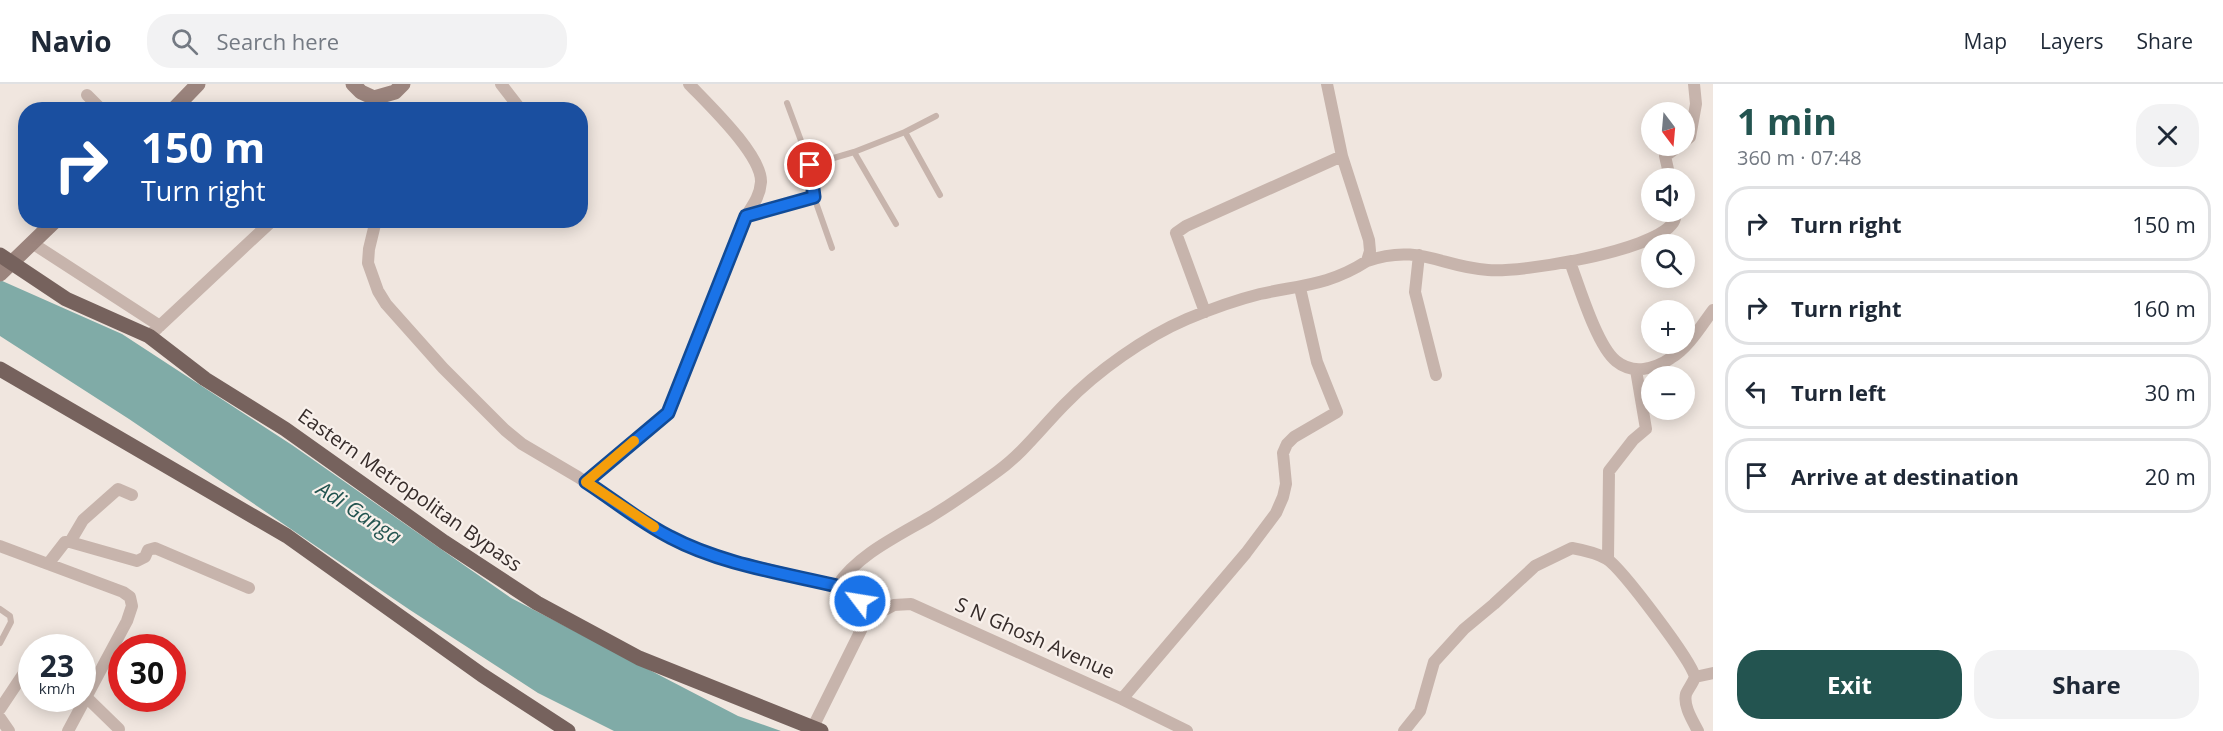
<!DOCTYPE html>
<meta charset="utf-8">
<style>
body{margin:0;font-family:"Open Sans",sans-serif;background:#f2f2f3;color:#1f2937;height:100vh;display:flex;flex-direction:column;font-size:22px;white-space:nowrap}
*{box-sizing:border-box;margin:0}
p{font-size:20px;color:#747a83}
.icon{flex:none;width:33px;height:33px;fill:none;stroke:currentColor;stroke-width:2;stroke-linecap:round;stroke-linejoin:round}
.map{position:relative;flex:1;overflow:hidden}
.sheet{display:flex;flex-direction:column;background:#fff;width:510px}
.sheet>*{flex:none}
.top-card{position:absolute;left:18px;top:18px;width:570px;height:126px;border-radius:24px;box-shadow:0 3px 15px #0003;background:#1a4fa0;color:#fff;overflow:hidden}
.needle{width:39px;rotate:164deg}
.tools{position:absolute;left:1641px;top:18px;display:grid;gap:12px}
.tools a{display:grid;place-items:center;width:54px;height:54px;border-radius:50%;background:#fff;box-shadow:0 3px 15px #0003;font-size:30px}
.speed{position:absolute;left:18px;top:550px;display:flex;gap:12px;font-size:30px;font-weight:700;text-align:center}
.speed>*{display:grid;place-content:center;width:78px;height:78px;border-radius:50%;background:#fff;box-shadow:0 3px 15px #0003;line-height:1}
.speed small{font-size:15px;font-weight:400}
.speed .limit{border:9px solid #d22;background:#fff;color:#111}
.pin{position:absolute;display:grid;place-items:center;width:51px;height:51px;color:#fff;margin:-26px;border:3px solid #fff;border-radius:50%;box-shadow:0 2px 6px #0007}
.me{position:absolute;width:66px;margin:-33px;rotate:301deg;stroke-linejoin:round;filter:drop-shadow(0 0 4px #0008)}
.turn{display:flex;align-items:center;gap:21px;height:126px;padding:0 24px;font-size:27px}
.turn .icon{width:78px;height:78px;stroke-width:2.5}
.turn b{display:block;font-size:42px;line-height:51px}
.round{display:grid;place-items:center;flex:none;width:63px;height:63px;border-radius:24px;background:#f2f2f3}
.head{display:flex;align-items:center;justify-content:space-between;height:102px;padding:0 24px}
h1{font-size:36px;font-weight:700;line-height:45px;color:#235450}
.cta{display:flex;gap:12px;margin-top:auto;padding:12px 24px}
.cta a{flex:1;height:69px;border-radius:24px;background:#235450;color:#fff;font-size:24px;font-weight:700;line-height:69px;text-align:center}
.cta a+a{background:#f2f2f3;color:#1f2937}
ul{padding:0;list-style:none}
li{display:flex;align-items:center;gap:18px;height:75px;margin:0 12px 9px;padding:0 12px;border:3px solid #e0e1e3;border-radius:24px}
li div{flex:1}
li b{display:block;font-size:22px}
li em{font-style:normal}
header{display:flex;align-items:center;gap:36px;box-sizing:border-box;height:84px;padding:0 30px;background:#fff;border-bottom:2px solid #e0e1e3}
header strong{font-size:28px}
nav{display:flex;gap:33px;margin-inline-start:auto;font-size:21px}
.search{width:420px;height:54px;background:#f2f2f3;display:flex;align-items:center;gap:15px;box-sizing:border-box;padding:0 21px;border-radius:24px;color:#747a83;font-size:22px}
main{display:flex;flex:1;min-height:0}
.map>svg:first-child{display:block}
.water{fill:#80aba7}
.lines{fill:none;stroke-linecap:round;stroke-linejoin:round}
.service{stroke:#c7b4ac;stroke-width:6}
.minor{stroke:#c7b4ac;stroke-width:12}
.secondary{stroke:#9b847d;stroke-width:15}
.primary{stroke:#76625d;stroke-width:15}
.route-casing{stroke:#114b97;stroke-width:15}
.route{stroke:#1a73e8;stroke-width:10}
.slow{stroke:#f59e0b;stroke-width:10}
.labels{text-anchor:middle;stroke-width:4.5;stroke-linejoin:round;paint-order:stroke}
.street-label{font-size:20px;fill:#362c2a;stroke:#f8f0eb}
.water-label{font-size:21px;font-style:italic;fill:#235450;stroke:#f8f0eb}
</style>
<header>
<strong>Navio</strong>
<div class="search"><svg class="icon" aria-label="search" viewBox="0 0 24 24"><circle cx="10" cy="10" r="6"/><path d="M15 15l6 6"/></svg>Search here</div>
<nav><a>Map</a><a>Layers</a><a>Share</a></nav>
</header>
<main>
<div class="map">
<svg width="1713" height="647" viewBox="0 0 1713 647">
<rect width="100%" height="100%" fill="#f0e6df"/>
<path class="water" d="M0 196 122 250 292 361 511 514 738 632 781 647H614L538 609 410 526 129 335 0 252Z"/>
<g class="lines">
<path class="service" d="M905 48 936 32
M854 68 896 140
M810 81 854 68 905 48 940 111
M814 113 832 164
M747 132 814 113 810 81 787 19
M0 525 10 532 11 538 0 559"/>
<path class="minor" d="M501 0 521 26
M87 11 102 26
M1684 58 1690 53 1696 20 1694 0
M1670 94 1665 72 1679 62
M376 136 369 165 368 179 378 207 386 220 443 284 505 346 522 360 578 393 654 444 688 462 733 477 837 502C854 510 863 517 866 536L813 643
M32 159 160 242
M1419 171 1415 208 1436 291
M1367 177C1419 159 1441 183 1488 186 1523 189 1651 167 1672 140 1676 136 1675 132 1676 128
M1570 178C1579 202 1597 262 1616 277 1633 291 1655 285 1671 274 1689 263 1701 242 1713 226
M1205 228 1176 149 1186 142 1342 72
M149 252 273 136
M586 398 668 329 746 132C753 121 760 112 761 98 762 71 708 20 689 0
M70 458 83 436 118 405 132 411
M0 462 123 508 130 513 132 522 127 537 68 647
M1608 476 1609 387 1633 356 1646 345 1636 286
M48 480 65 458H70L137 477 145 473 148 466 155 464 249 504
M837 502C857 471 898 452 930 433 953 419 976 403 998 387 1023 369 1043 342 1065 320 1097 287 1145 253 1187 235 1211 225 1236 216 1260 210 1301 201 1330 201 1367 177L1370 167 1369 156 1342 72 1327 0
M866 536 894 521 911 520 1122 615 1187 647
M1695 593 1713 589
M82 609 119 645
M1122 615 1246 469 1276 429 1283 413 1286 400 1283 369 1287 360 1294 353 1337 328 1317 278 1300 204
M0 625 26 586 32 582
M0 634 9 647
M1404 647 1420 627 1434 578 1464 545 1494 520 1535 482 1572 464C1583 466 1597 469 1607 475 1622 485 1691 576 1695 593 1693 599 1688 605 1686 610 1683 622 1693 637 1698 647"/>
<path class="secondary" d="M353 0 361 8 374 14 395 8 403 0
M173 26 198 0
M0 190 56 136"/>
<path class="primary" d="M0 171 66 215 149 252 205 295 285 345 444 458 537 519 639 574 821 647
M0 285 287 452 482 591 568 647"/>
</g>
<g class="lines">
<defs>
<path id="route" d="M810 81 814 113 746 132 668 329 586 398C614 416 640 438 670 453 721 480 782 489 837 502L851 509 860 517"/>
</defs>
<use href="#route" class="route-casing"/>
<use href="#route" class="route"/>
<path class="slow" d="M634 357 586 398 654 443"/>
</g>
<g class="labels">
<g class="street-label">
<text transform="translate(410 406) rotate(35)" y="7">Eastern Metropolitan Bypass</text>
<text transform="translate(1035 554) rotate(24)" y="7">S N Ghosh Avenue</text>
</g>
<g class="water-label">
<text transform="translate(359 429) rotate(33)" y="7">Adi Ganga</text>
</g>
</g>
</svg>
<div class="tools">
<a><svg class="needle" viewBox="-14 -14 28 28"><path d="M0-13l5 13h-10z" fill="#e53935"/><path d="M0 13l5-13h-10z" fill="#747a83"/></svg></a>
<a><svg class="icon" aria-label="sound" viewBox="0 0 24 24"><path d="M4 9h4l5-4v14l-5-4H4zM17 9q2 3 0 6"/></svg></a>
<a><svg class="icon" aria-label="search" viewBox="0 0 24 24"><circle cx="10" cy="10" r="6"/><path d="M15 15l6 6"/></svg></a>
<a>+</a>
<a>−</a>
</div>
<div class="speed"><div>23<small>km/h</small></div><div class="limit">30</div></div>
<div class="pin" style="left:810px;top:81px;background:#d93025"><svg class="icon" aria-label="arrive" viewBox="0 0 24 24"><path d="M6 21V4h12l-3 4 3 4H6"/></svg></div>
<svg class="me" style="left:860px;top:517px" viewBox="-20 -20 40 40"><circle r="17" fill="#1a73e8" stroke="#fff" stroke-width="3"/><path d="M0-11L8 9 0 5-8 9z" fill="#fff"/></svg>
<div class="top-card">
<div class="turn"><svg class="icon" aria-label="right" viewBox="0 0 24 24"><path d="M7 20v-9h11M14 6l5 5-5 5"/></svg><div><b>150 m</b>Turn right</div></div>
</div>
</div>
<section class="sheet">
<div class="head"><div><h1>1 min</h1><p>360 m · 07:48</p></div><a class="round"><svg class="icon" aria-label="close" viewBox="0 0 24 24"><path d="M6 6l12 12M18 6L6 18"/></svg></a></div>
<ul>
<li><svg class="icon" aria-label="right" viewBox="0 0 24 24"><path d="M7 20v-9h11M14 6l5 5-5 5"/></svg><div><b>Turn right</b></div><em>150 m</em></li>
<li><svg class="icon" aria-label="right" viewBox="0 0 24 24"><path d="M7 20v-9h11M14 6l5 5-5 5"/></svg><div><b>Turn right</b></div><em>160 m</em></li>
<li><svg class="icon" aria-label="left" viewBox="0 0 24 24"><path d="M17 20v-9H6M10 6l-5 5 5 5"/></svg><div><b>Turn left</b></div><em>30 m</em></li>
<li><svg class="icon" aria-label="arrive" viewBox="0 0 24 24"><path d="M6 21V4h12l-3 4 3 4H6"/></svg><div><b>Arrive at destination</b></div><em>20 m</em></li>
</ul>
<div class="cta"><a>Exit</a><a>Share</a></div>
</section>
</main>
